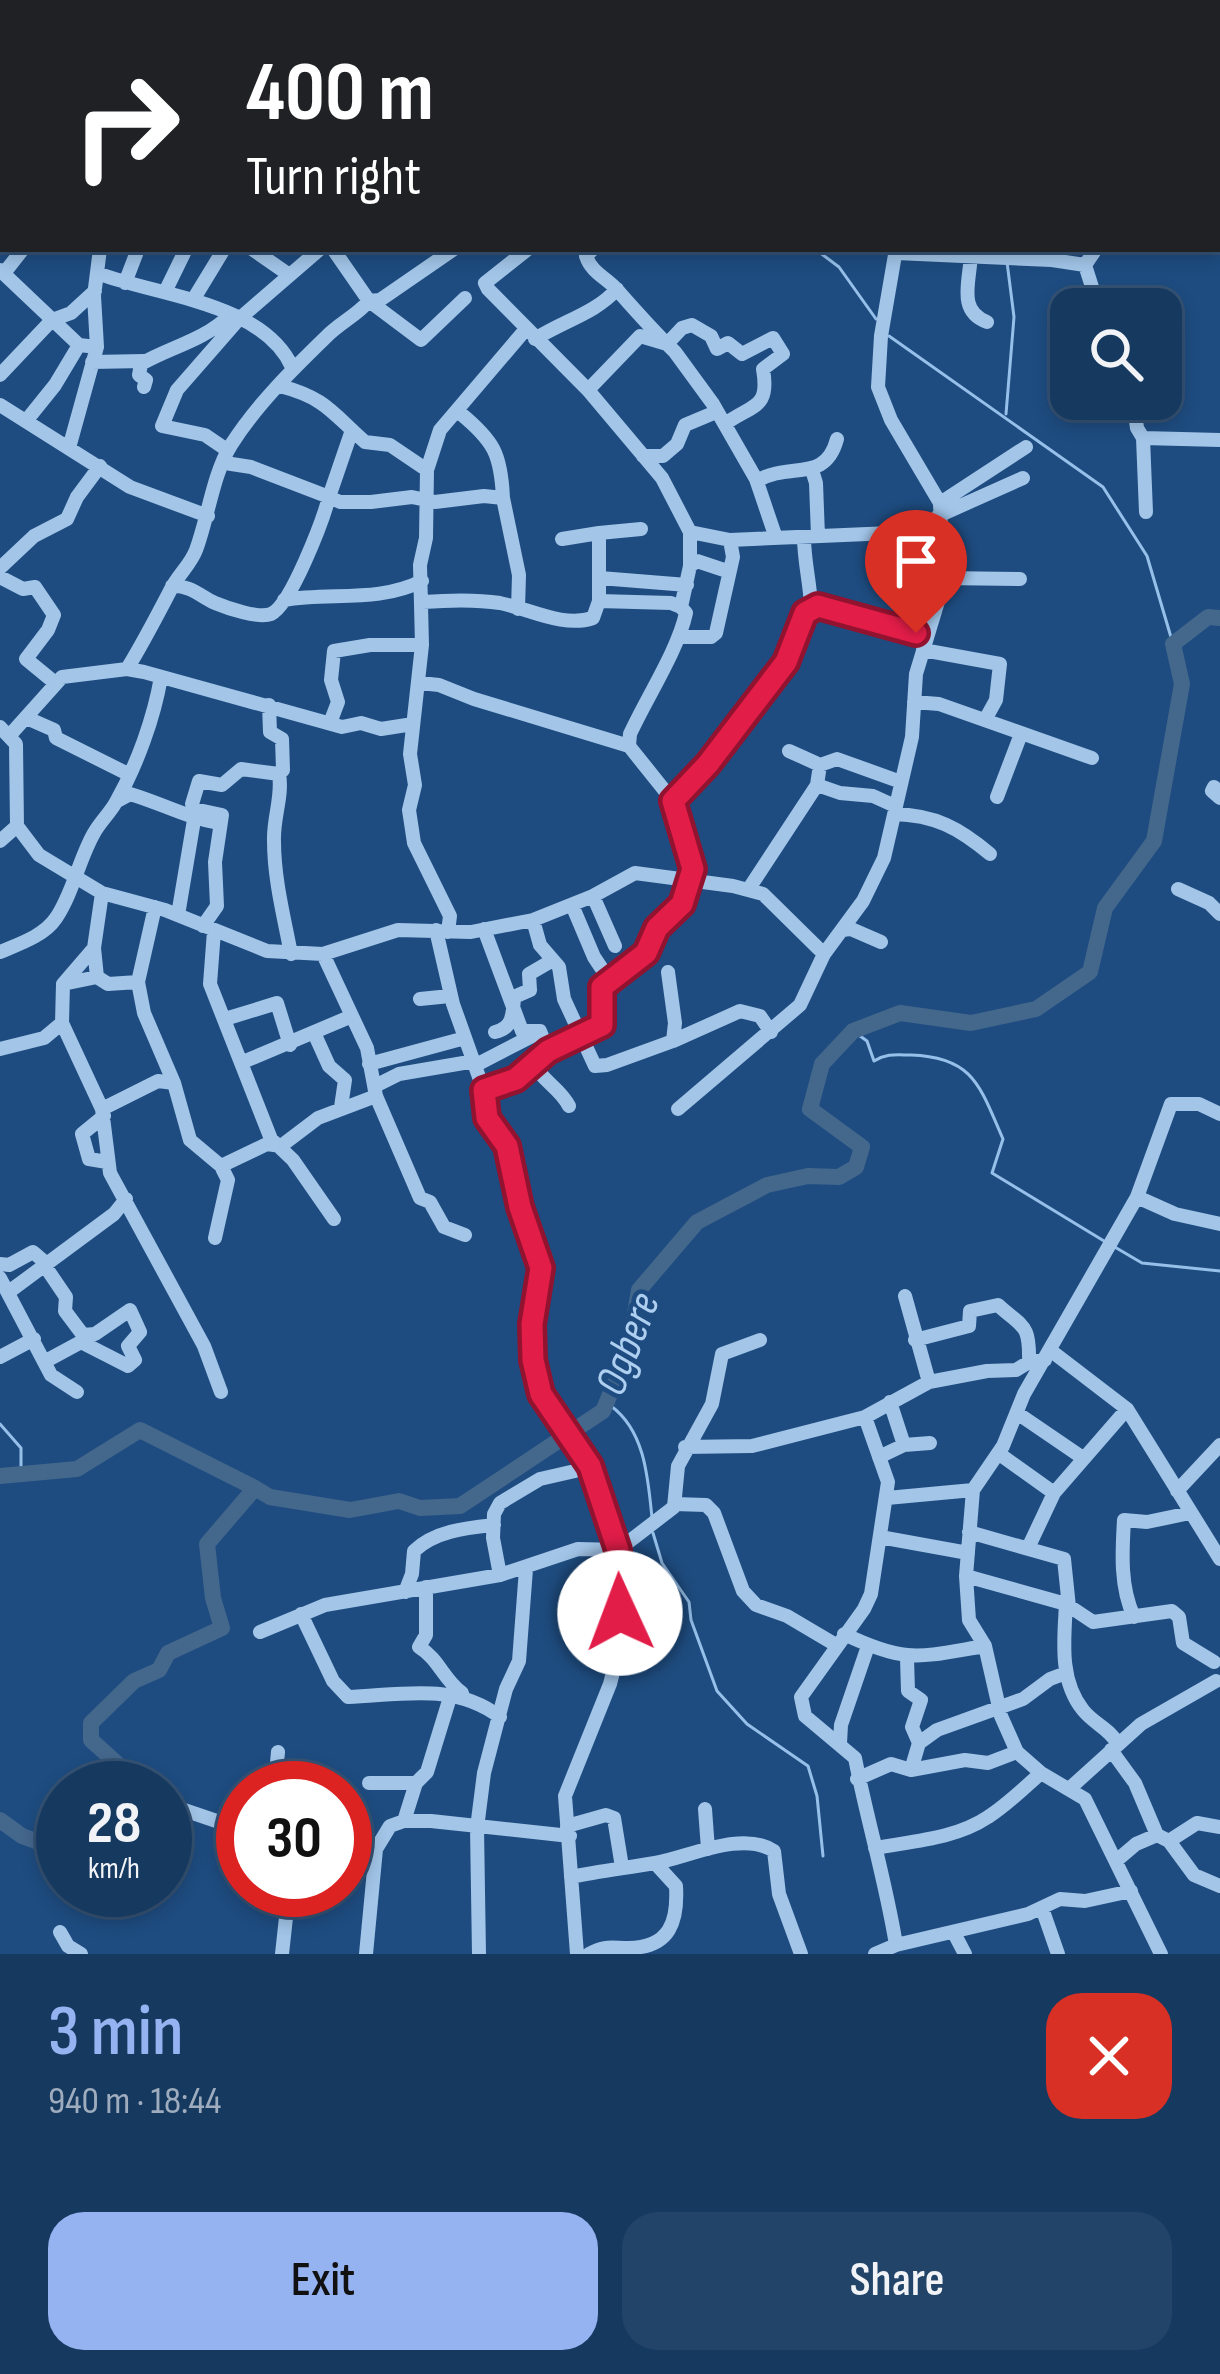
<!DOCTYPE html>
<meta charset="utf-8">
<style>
body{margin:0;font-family:"Sofia Sans Condensed",sans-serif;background:#234469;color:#f1f3f6;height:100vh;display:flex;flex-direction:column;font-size:45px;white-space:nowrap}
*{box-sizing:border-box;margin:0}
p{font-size:39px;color:#9eacbd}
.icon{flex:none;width:66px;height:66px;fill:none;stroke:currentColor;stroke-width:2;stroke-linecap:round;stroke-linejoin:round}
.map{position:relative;height:1954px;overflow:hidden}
.panel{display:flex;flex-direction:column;background:#163960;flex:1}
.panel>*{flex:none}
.top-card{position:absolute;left:0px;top:0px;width:1221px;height:252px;box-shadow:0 6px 18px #0003,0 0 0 3px #355375;background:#202124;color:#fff;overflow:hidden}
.controls{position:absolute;left:1050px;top:288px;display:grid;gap:24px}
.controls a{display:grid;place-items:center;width:132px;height:132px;border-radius:24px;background:#163960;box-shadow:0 6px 18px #0003,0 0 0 3px #355375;font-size:60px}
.speed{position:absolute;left:36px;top:1761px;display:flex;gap:24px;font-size:60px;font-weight:700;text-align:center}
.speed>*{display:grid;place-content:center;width:156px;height:156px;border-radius:50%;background:#163960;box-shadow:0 6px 18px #0003,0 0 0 3px #355375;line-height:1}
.speed small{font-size:30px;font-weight:400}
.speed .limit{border:18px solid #d22;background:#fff;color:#111}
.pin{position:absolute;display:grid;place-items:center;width:102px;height:102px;color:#fff;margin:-123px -51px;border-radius:50% 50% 50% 0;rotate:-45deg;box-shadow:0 0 12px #0007}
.pin .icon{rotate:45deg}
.me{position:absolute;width:132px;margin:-66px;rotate:358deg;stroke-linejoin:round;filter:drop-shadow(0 0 9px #0008)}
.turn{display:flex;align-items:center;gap:42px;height:252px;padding:0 48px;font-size:54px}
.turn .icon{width:156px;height:156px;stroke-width:2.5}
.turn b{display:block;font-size:84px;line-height:102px}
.round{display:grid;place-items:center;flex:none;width:126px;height:126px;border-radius:36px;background:#234469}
.overview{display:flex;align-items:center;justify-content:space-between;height:204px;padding:0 48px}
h1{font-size:72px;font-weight:600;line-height:90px;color:#95b2f1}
.primary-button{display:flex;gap:24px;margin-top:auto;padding:24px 48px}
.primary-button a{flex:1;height:138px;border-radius:36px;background:#95b2f1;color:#111;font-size:48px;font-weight:600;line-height:138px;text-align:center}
.primary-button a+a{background:#234469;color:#f1f3f6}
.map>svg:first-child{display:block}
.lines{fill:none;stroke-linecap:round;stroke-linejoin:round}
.stream{stroke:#96c0ea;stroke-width:3}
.river{stroke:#44678c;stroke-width:16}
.minor{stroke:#a2c5e8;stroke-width:14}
.route-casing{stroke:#92132f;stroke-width:30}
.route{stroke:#e11d48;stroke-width:21}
.labels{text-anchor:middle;stroke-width:9;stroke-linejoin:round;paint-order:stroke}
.water-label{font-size:45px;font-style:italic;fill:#aecff0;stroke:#1e4c80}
</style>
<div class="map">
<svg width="1220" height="1954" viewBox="0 0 1220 1954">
<rect width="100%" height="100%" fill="#1e4c80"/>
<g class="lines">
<path class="stream" d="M554 0 556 3
M979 3 980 0
M815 249 839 267 876 319
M889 336 1103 487 1147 556 1173 644
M1006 414 1014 317 1007 262
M853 1031 867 1041 874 1061C887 1053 897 1055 911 1055 974 1057 980 1087 1003 1139L992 1173 1104 1241
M1113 1246 1142 1263 1220 1271
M603 1411 611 1406C645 1431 648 1478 652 1518
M0 1424 21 1448V1471
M653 1533 662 1563 689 1602 691 1620 717 1691 747 1724 808 1766 817 1796 823 1856"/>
<path class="river" d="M0 1476 77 1469 140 1430 255 1488
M122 1788 132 1777 91 1740V1723L134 1681 159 1670 168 1653 222 1628 213 1598 207 1544 255 1488 270 1497 350 1510 399 1501 420 1508 460 1506 603 1411 629 1349 639 1290 697 1222 767 1185 808 1176 839 1177 856 1167 862 1147 810 1109 822 1064 853 1031 900 1013 971 1023 1036 1009 1090 972 1105 908 1154 841 1182 684 1173 644 1208 617 1220 618
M0 1820 22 1836 44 1844 63 1836"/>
<path class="minor" d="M158 0 159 3
M287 0 288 3
M638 0V3
M873 0 874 3
M1190 0 1192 3
M52 3V0
M742 3 746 0
M1104 3 1108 0
M1218 28 1220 27
M0 54 3 55
M0 143 3 140
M0 235 3 226
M252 249 288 274
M333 249 369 301 421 340 465 298
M528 249 485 283 488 289 588 390 662 478 690 532V566L681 607 686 613C678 650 647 697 630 734L629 746
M593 249 586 256C592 274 608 278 619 292 635 310 650 327 667 344L682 328 692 325 711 336 717 349 728 343 742 354 773 338 783 354 763 369C770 409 753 404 725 424
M896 253 1052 260 1085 265
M971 254C970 281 957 311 987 322
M1085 265 1099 309
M1085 265 1096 249
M0 270 79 345 97 347
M5 272 23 249
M100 274C159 296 263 303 292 367
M125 283 138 249
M166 290 186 249
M193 300 224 249
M535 339C563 321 596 313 617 289
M92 362 144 361
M0 375 52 320 71 313 95 291
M280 386C326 398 332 413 365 442L390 445 427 470
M144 387 146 380 139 375 141 364C170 347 203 341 229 316
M588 390 640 336 667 344 675 352 713 404 756 479 776 538
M1133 399 1137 428 1143 438 1146 512
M0 405 130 487 208 516
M454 414 460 413C494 441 501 454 503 498
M26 421 55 385 79 345
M352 430 329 497 340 502H371L412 497 435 502 484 496 503 498 519 575 518 609
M1143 438 1220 440
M69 448 97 347 94 296 100 249
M227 450 205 435 162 426 177 390 239 319 320 249
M643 456H663L677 444 685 425 716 412
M812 470 816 483 818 536
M757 481C790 461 825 484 837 439
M940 503 1026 447
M938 516 1023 478
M690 532 730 540 891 533 941 525
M562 539 599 533
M690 566 697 561 727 571
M0 568 34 536 67 519 77 497 100 466
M0 577 23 589 35 587 54 615 48 630 26 659 54 682
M600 578 687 585
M943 578 1020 579
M172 586C190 585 200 596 215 603 227 608 259 619 271 614 291 605 323 520 329 497L251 467 225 463
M284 600C331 592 378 603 422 581
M599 601 671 603 681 607
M423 602C449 600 474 599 500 603 530 609 563 628 593 618L599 601V533L641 529
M811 606 926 638
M680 637H711L716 633 733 557 730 540
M923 650 1000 664 996 700 985 720
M127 669C143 643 157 616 171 589 178 575 191 564 196 550 208 518 213 474 231 445 257 404 294 368 327 336 340 323 357 315 369 301L380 300 454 249
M420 683 439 685 474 699 629 746 673 801 693 869 683 904 657 929 646 953 602 987 599 994 602 1025 548 1051 516 1080 484 1091
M914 702 939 704 1092 758
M269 705 270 732 282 739 283 770 279 774C283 796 273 818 274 841 274 879 284 917 291 954
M29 719 54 730 56 738 128 774
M330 723 338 702 331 680 334 651 370 645H422
M0 727 16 744 17 826 39 855 102 893 165 910 267 951 323 954 398 930 471 932 533 920 593 896 635 873 733 886 763 894 824 954 863 901 884 858 912 737 916 674 943 585 940 503 891 420 878 387 881 336 896 249
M10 735 62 677 127 669 144 672 342 727 361 723 381 729 413 724
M789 751 820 765 837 759 901 782
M817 785 840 793 873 796 895 806
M1214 787 1212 791 1220 798
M997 797 1021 734
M117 801 130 794C161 803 189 819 220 823
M673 801 708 765 786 662 805 613 811 606C810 582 804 561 804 537
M894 814C935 815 959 828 990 854
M0 841 17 826
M1178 889 1209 903 1220 914
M748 890 817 785 820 765
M593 896 615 946
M572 905 594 957 610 981
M155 907 138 982 144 1013 174 1083 190 1140 221 1166 228 1180 215 1238
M178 915 194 820
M533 920 540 945 559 967 564 999 595 1066 607 1065 673 1041 740 1011 760 1016 771 1032
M203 926 217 906 215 862 222 815 194 809 192 804 199 781 222 785 241 769 279 774
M484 929 522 1031H540L548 1051
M436 930 453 1004 484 1091 487 1118 507 1146 520 1207 541 1268 532 1324 533 1360 541 1394 590 1466 618 1550V1653L610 1684 565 1796 577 1954
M842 930 851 929 881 942
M214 931 210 984 271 1139 293 1160 334 1219
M448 932 450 916 414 843 409 810 415 785 410 754 422 645 420 565 426 538 427 470 440 430 526 329
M94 948 63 984 62 1023 102 1109 110 1173 204 1346 221 1392
M0 952C19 944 44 936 56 918 73 893 79 859 94 833 100 822 110 813 116 802 137 765 154 718 161 677
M323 954 367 1048 376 1096 420 1198 430 1202 444 1227 465 1235
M668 972 675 1023 673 1041
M97 977 94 948 102 893
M63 984 97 977 108 984 138 982
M420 999 450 996
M225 1019 277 1003 290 1045
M495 1032C513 1028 513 1014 514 997L530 990 529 974 553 960
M315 1035 329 1066 345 1080 341 1107
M0 1049 44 1038 62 1023
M243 1062 352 1016
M369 1064 465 1038
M534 1064C542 1081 560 1088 569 1106
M476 1065 536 1034
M375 1086 399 1074 475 1061
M102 1109 158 1081 174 1083
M678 1109 800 1005 824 954
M104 1116 82 1134 89 1159 107 1162
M221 1166 267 1144 281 1146 318 1118 376 1096
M1137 1197 1175 1214 1220 1224
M0 1264 9 1265 33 1252 47 1264
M0 1278 51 1375 77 1392
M10 1291 114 1214 126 1199
M905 1296 929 1382
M915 1340 969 1326 970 1311 998 1305C1023 1328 1030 1323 1029 1362
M1050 1350 1127 1409 1220 1559
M0 1357 34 1339
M44 1362 81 1342 128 1366 135 1360 128 1346 140 1332 130 1310 95 1334 83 1335 65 1311 66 1297 45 1266
M890 1402 904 1445
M1017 1413 1083 1458
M865 1417 888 1482 871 1594 864 1609 801 1697 805 1716 855 1758C867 1820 886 1882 896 1945
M685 1447 752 1446 865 1417 929 1382 987 1371 1016 1370 1029 1362 1045 1360
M998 1453 1054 1493
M879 1457 904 1445 930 1443
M1177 1491 1220 1445
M887 1498 973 1490
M674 1504 706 1505 714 1513 743 1591 756 1605 787 1616 836 1645
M969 1532 1064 1559 1069 1607
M880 1537 968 1553
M1029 1546 1054 1493 1127 1409
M500 1575 493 1538 494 1514 500 1503 540 1479 575 1471 589 1464
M966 1576 1066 1604 1093 1622 1172 1611 1179 1617 1183 1643 1214 1662
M426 1587V1635L419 1647C439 1659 443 1679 462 1693
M405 1592 412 1574 414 1551C435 1531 466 1528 494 1525
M1066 1604C1064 1640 1059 1680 1083 1710 1094 1724 1109 1728 1118 1744
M301 1614 333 1681 348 1697C402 1695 454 1682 500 1717
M1134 1617C1120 1587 1122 1553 1124 1520L1147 1522 1190 1513
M260 1632 325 1605 500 1575 578 1549 618 1550 674 1507 678 1466 712 1404 722 1354 760 1340
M844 1634C907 1664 919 1657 985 1646
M907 1658 908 1691 921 1700 912 1727 919 1743
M840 1743 841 1725 868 1646
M1111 1750 1135 1783 1157 1835 1169 1841 1194 1875 1220 1886
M911 1770 919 1743 937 1730 1023 1699 1050 1679 1066 1673
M857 1779 891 1764 911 1770 965 1760 988 1763 1017 1752
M369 1783H416
M269 1788 276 1773 278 1752
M1069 1789 1141 1724 1216 1681
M705 1809 708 1849
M184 1810 243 1830
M404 1821 416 1783 427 1772 451 1694
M225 1824 243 1788
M567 1826 606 1815 614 1818 622 1867
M1169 1841 1197 1823 1220 1827
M875 1848C913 1841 955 1839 988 1817 1007 1805 1024 1788 1041 1773
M1116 1861 1136 1844 1157 1835
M571 1877C599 1871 627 1868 655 1863 689 1857 742 1830 774 1851L779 1894 801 1954
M1042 1908 1058 1954
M60 1932 68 1946 81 1954
M954 1933 965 1954
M282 1954 289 1890
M366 1954 376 1849 390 1826 404 1821H431L570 1836
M479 1954 477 1828 484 1773 506 1689 519 1661 526 1569
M589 1954C604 1945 612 1948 628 1948 671 1948 678 1920 676 1886L655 1863
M875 1954 896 1945 1028 1914 1060 1899 1085 1901 1131 1891
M1161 1954 1085 1799 1041 1773 1017 1752 1001 1716 985 1646 969 1620 966 1576 973 1490 1003 1446 1024 1394 1137 1197 1171 1104H1199L1220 1114"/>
</g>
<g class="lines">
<defs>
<path id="route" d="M620 1613 618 1550 590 1466 541 1394 533 1360 532 1324 541 1268 520 1207 507 1146 487 1118 484 1090 516 1079 548 1051 602 1025V987L646 953 657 928 682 904 693 869 673 801 708 764 786 662 805 613 818 606 916 633"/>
</defs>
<use href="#route" class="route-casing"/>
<use href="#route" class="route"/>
</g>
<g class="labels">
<g class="water-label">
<text transform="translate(626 1343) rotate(-69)" y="16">Ogbere</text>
</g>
</g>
</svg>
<div class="controls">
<a><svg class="icon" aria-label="search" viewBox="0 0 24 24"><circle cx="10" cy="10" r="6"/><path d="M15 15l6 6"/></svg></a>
</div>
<div class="speed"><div>28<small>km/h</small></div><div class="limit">30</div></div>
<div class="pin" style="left:916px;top:633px;background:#d93025"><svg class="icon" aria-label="arrive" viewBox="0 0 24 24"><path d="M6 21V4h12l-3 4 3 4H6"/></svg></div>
<svg class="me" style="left:620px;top:1613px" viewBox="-20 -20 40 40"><circle r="19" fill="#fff"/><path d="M0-13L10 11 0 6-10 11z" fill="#e11d48"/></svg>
<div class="top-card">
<div class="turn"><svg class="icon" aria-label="right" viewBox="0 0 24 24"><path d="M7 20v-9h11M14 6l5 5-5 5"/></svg><div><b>400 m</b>Turn right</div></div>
</div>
</div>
<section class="panel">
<div class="overview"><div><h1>3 min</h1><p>940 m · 18:44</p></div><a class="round" style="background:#d93025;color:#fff"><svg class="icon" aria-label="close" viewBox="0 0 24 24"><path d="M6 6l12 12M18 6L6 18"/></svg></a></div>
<div class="primary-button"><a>Exit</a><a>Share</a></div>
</section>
